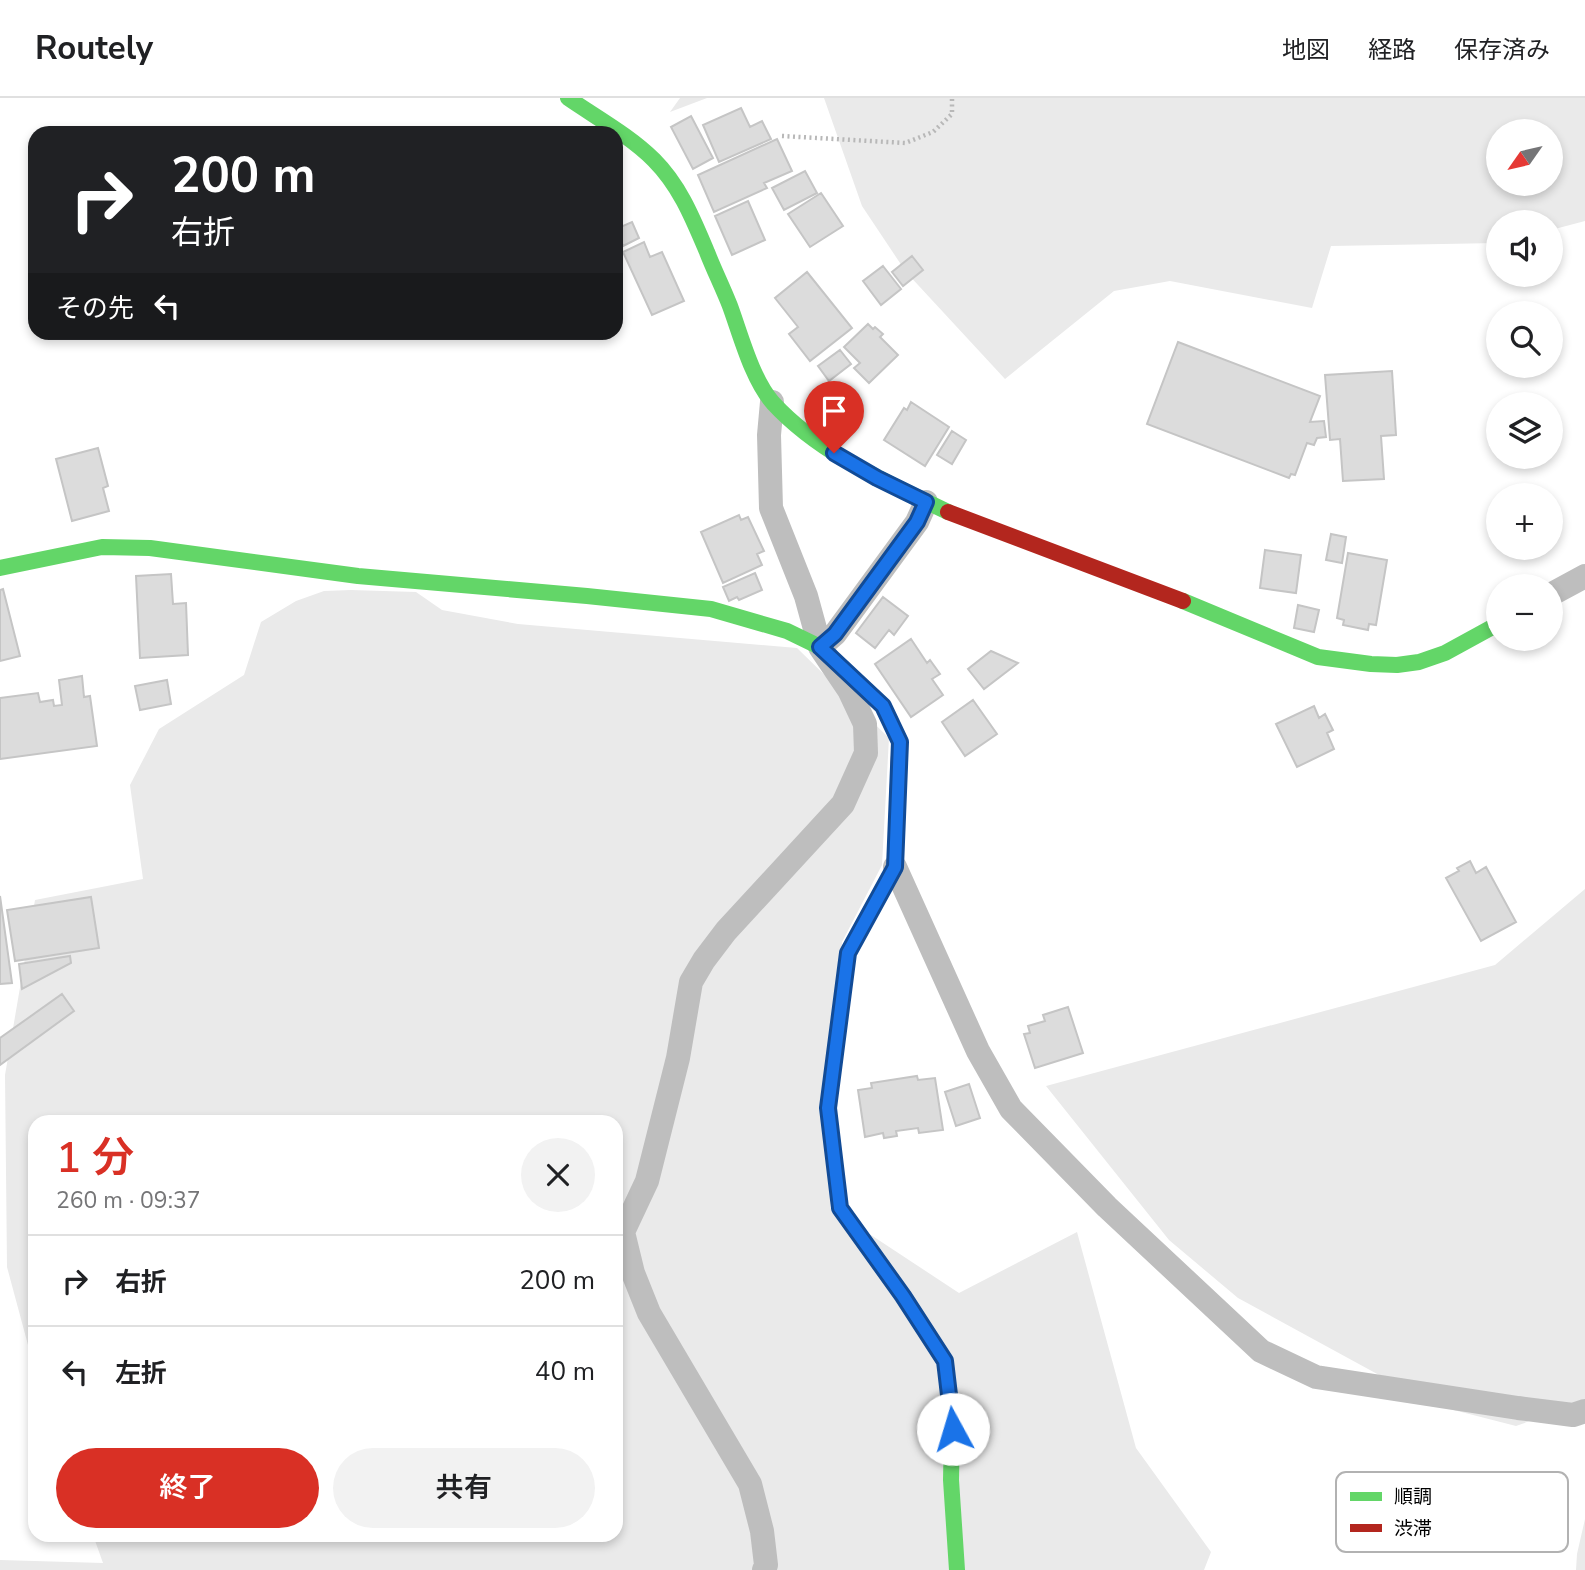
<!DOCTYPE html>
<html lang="ja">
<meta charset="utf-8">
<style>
body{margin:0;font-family:"Nunito Sans","Noto Sans JP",sans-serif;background:#f2f2f2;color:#202124;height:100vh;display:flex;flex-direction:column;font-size:26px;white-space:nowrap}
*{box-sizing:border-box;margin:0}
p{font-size:23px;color:#757577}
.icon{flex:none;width:38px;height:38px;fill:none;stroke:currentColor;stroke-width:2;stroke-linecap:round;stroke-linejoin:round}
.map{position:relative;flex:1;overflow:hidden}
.panel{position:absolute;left:28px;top:1017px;width:595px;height:427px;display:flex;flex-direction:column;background:#fff;border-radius:21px;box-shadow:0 4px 10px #0003}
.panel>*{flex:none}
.top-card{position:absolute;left:28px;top:28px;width:595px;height:214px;border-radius:21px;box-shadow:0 4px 10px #0003;background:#202124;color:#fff;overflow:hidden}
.needle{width:46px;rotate:236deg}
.buttons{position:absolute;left:1486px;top:21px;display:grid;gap:14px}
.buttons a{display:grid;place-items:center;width:77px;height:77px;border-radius:50%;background:#fff;box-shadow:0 4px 10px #0003;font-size:35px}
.pin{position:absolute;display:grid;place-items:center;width:60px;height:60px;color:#fff;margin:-72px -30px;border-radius:50% 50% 50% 0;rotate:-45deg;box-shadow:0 0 7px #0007}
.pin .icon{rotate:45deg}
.me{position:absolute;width:77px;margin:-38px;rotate:354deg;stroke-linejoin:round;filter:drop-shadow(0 0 5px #0008)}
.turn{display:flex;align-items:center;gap:24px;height:147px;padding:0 28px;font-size:32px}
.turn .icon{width:91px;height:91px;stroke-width:2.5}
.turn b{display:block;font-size:49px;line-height:60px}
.then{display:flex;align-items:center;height:66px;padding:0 28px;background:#0003;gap:14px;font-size:26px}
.round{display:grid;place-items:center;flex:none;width:74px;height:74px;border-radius:37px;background:#f2f2f2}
.overview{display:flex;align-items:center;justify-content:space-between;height:119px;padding:0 28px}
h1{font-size:42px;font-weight:600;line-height:52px;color:#d93025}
.action{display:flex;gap:14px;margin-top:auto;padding:14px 28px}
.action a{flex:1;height:80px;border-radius:42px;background:#d93025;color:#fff;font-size:28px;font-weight:600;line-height:80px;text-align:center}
.action a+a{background:#f2f2f2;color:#202124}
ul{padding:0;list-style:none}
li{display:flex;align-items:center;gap:21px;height:91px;padding:0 28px;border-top:2px solid #e0e0e0}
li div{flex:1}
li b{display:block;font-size:26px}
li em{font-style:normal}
header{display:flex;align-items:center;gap:42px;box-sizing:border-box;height:98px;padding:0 35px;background:#fff;border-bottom:2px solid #e0e0e0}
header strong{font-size:33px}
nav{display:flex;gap:38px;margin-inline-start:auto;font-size:24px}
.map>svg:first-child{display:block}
.green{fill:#eaeaea;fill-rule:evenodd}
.building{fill:#dcdcdc;stroke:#c5c5c5;stroke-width:2}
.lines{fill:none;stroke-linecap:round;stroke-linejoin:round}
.path{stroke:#b8b8b8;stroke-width:4.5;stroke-dasharray:2 3.5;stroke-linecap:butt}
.street{stroke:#bebebe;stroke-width:24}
.fast{stroke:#63d668;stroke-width:16}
.jam{stroke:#b3261e;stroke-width:16}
.route-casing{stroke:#114b97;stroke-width:18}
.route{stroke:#1a73e8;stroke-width:12}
.key{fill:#fff;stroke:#b2b2b2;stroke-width:2}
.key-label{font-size:19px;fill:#000}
</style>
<header>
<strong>Routely</strong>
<nav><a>地図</a><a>経路</a><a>保存済み</a></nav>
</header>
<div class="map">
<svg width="1585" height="1472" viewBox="0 0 1585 1472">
<rect width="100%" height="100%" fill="#fff"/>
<path class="green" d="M680 0H707L670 14Z
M824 0H1585V123L1551 132 1550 124H1498V145L1331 148 1312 210 1170 183 1114 193 1005 281 906 174 862 108ZM1498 33H1550V86H1498Z
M351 492 416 494 442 512 518 526 797 550 889 640 882 767 842 844 830 1110 959 1195 1077 1134 1136 1350 1211 1454 1204 1472H0V1462L103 1465 93 1437H616V1024H35V1273L7 1169 5 977 35 802 143 781 130 687 159 631 244 577 261 524 296 503 324 493Z
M1585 791V1303L1516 1328 1434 1307 1238 1200 1169 1142 1046 988 1495 867Z
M1585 1421V1472H1576L1577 1456Z"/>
<path class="building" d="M741 10 750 29 762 23 771 41 719 64 703 27Z
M691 18 713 60 693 71 671 29Z
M777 41 792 73 764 85 767 90 714 114 698 77Z
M805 73 817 95 784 112 772 90Z
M821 95 843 128 810 149 788 116Z
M748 103 765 142 732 157 715 118Z
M632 124 639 140 623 148 616 131Z
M644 144 650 159 662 154 684 203 652 217 623 154Z
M912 158 923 172 903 188 892 174Z
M883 168 901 191 881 207 863 183Z
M807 174 852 230 810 263 789 236 798 229 775 200Z
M868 226 873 231 875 229 883 236 880 239 898 257 869 285 854 270 860 265 844 249Z
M1178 244 1320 298 1310 324 1324 323 1326 339 1317 340 1314 347 1307 345 1295 377 1291 376 1289 380 1147 326Z
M840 252 851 266 829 283 818 268Z
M1392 273 1396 337 1381 338 1384 381 1343 383 1340 341 1330 342 1325 277Z
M911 304 949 329 925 368 884 342 904 310 907 312Z
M952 333 966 342 952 366 937 357Z
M98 350 108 388 103 390 109 413 72 423 56 361Z
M739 417 741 422 748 419 764 453 757 456 762 467 723 485 701 434Z
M1331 436 1346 439 1342 465 1326 462Z
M1265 452 1301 457 1296 495 1260 490Z
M1348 455 1387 462 1376 527 1369 526 1368 532 1343 527 1344 522 1337 520Z
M755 475 762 492 739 502 737 499 729 503 723 489Z
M171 476 173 506 186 505 188 557 140 560 136 478Z
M3 491 20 558 0 563V492Z
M883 499 908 518 894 537 889 532 875 550 856 535Z
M1298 507 1319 512 1314 534 1294 530Z
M911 541 927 565 930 562 940 576 932 581 943 597 911 619 875 566Z
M991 553 1018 565 984 591 968 571Z
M82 578 84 599 90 598 97 648 0 661V600L38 595 40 604 53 602 54 608 62 607 59 582Z
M167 582 171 606 140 612 135 588Z
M973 602 997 636 965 658 942 624Z
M1314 608 1319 620 1325 616 1333 632 1327 635 1334 651 1297 669 1276 626Z
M1470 763 1476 775 1486 769 1516 824 1481 843 1446 780 1459 773 1457 770Z
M0 798 12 885 0 886Z
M91 799 99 850 15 863 7 812Z
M70 858 71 865 22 891 19 866Z
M62 896 74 913 0 967V940Z
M1068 909 1083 955 1035 970 1024 936 1030 935 1028 928 1045 923 1043 917Z
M917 978 918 982 935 980 943 1032 919 1035 918 1030 896 1033 897 1038 884 1040 883 1035 865 1039 858 992 872 990 871 985Z
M969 986 980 1020 956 1028 945 994Z"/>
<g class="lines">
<path class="path" d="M782 38 905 45 933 34 952 16V0"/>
<path class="street" d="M1550 497 1585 478
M820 549 835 536 917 424 926 404
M895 769 978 953 1011 1011 1107 1109 1261 1253 1316 1279 1518 1310 1573 1317 1585 1313
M764 1472 766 1467 762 1433 750 1386 649 1215 633 1175 623 1134 647 1083 678 960 691 884 704 862 726 833 843 706 866 655 865 626 849 592 820 549 806 498 771 410 769 337 772 304"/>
<path class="fast" d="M568 0C597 20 630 38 654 62 680 88 693 121 707 154 714 172 723 190 730 208 741 238 752 281 773 305 820 356 886 384 948 414
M0 470 102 449 150 450 358 478 587 498 711 511 787 533 820 549 883 608 900 644 899 657
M1183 503 1318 559 1371 566 1397 567 1419 564 1445 555 1498 526
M828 1009 840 1110 903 1198 945 1263 952 1331 951 1382 957 1472"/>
<path class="jam" d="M948 414 1183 503
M828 1009 848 855 895 769 899 657"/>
</g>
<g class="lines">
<defs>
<path id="route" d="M834 355 877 380 926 404 917 424 835 536 820 549 883 608 900 644 895 769 848 855 828 1010 840 1110 903 1198 945 1263 953 1331"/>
</defs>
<use href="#route" class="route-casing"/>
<use href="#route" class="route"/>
</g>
<rect x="1336" y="1374" width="232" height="80" rx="10" class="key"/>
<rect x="1350" y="1394" width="32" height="9" fill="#63d668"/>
<rect x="1350" y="1426" width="32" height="8" fill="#b3261e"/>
<g class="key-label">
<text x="1394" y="1405">順調</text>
<text x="1394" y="1437">渋滞</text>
</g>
</svg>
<div class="buttons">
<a><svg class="needle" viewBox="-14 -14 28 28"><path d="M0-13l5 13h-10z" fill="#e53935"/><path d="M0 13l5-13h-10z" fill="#757577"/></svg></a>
<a><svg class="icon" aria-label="sound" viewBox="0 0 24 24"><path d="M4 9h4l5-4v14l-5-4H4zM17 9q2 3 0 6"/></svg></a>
<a><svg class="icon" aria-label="search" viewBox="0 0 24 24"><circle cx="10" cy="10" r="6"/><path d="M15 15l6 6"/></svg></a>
<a><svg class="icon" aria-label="layers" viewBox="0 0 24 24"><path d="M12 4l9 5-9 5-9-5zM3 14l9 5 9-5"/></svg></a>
<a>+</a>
<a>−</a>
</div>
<div class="pin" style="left:834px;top:355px;background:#d93025"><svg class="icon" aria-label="arrive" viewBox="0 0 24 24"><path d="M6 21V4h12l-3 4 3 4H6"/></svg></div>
<svg class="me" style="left:953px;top:1331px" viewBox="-20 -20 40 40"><circle r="19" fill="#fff"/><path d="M0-13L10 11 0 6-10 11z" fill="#1a73e8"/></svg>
<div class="top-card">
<div class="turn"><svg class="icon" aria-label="right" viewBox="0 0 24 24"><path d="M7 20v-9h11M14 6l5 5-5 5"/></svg><div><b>200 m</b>右折</div></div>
<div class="then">その先<svg class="icon" aria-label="left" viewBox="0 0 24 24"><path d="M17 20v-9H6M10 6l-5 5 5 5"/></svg></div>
</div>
<section class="panel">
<div class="overview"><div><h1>1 分</h1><p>260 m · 09:37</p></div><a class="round"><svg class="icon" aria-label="close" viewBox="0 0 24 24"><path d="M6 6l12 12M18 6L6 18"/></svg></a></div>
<ul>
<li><svg class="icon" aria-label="right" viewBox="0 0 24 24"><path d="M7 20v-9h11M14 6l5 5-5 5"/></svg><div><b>右折</b></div><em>200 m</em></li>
<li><svg class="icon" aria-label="left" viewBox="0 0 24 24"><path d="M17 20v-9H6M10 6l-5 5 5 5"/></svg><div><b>左折</b></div><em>40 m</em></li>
</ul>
<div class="action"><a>終了</a><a>共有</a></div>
</section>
</div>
